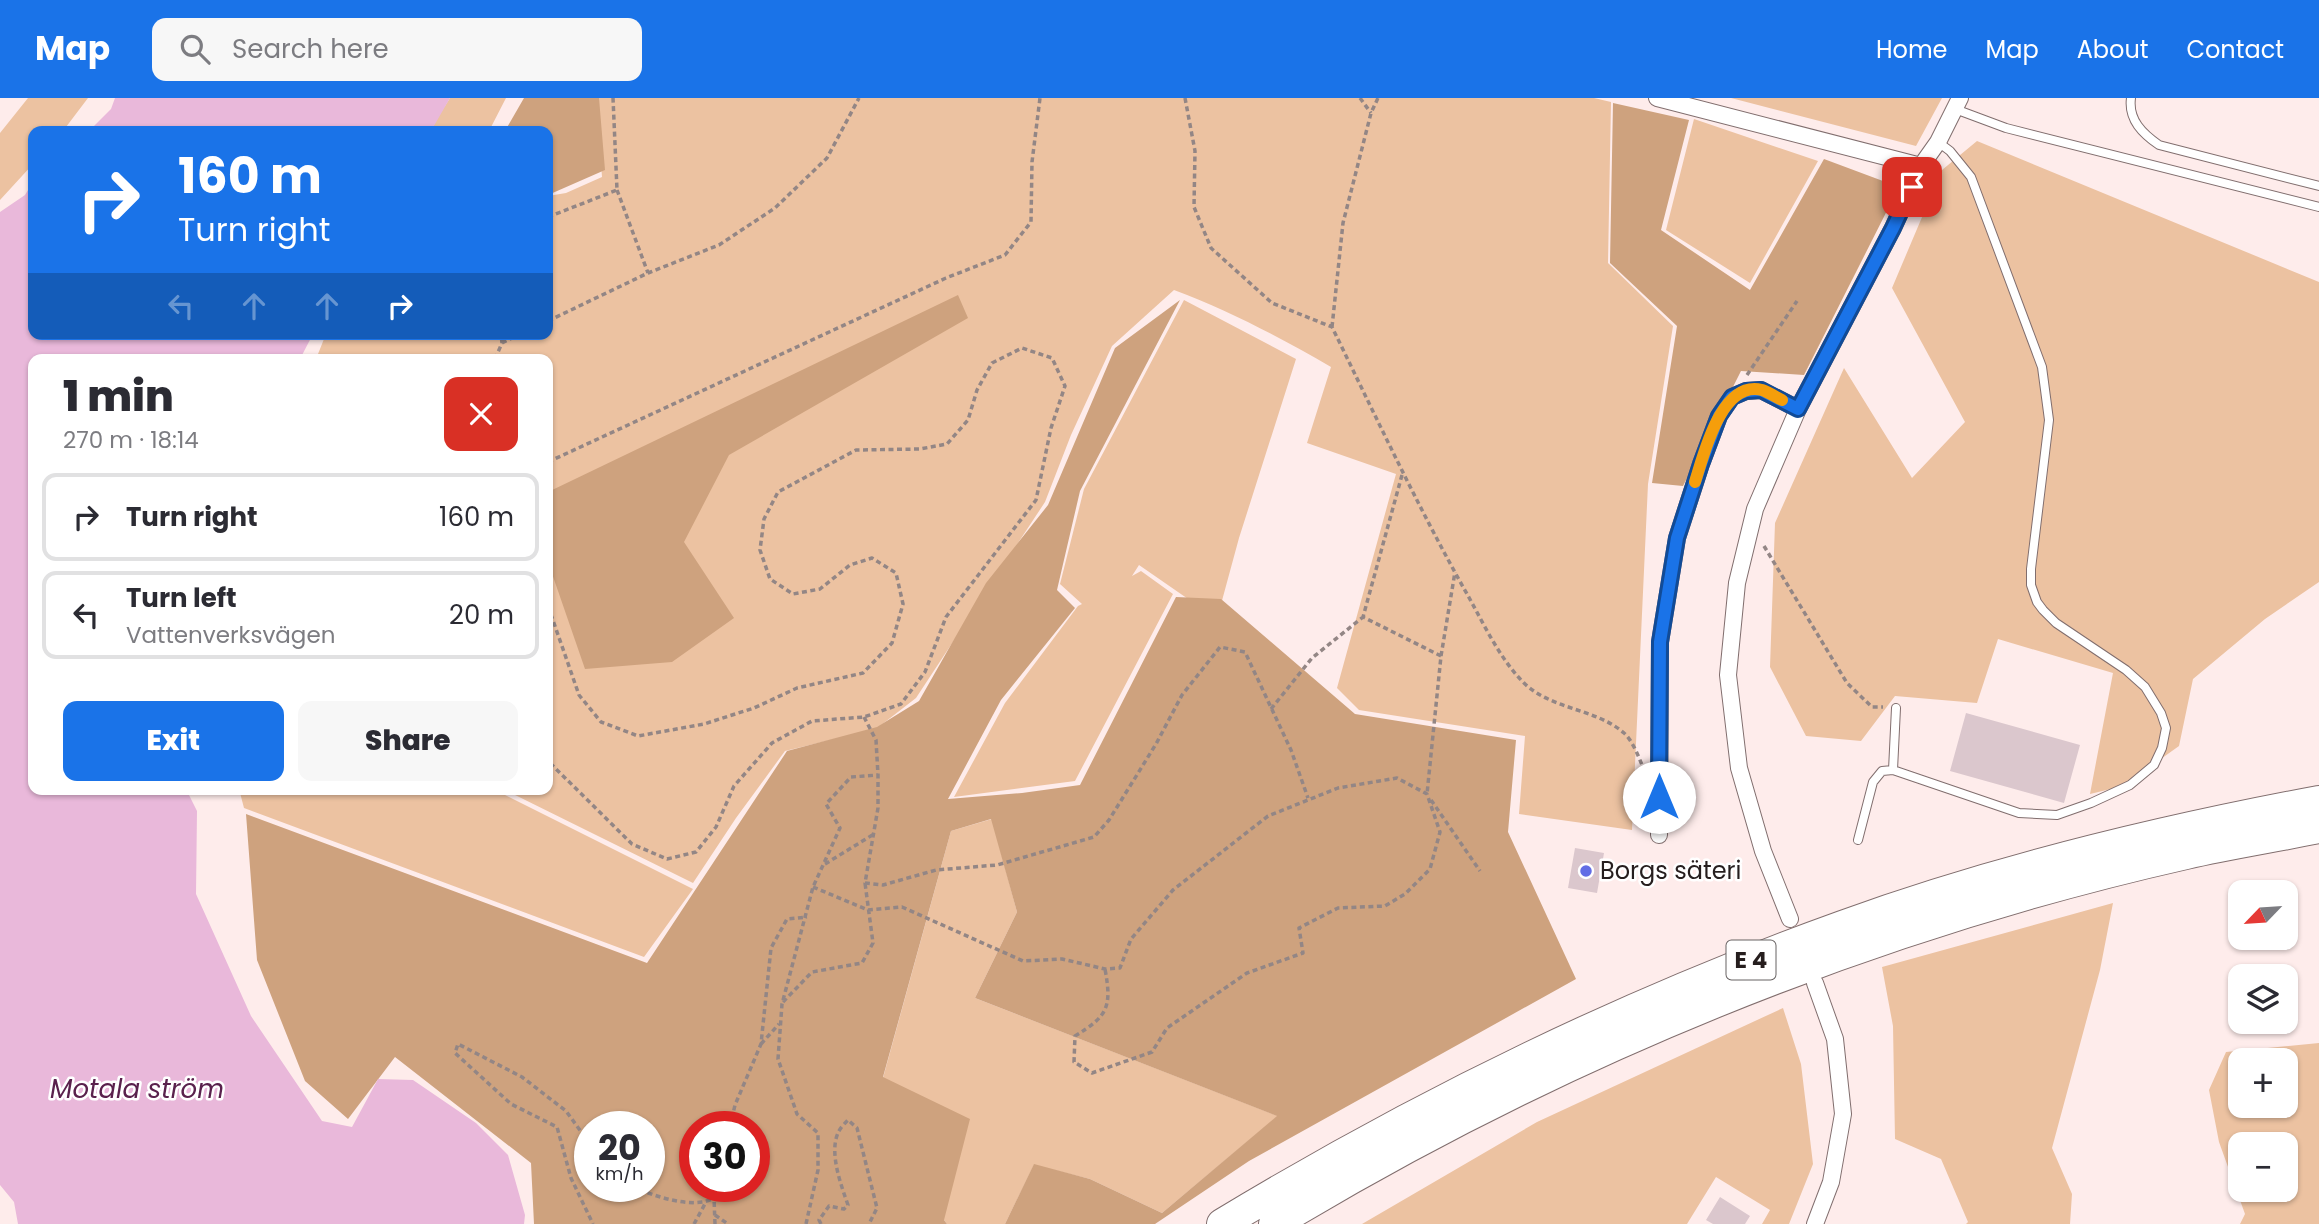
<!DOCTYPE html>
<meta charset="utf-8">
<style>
body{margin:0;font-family:Poppins,sans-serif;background:#f7f7f7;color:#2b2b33;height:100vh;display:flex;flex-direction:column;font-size:26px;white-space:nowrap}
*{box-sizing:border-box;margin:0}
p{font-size:23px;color:#7c7c81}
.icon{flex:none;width:38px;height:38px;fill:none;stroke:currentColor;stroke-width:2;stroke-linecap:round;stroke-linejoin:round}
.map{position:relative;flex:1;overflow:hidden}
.drawer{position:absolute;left:28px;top:256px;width:525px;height:441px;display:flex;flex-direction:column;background:#fff;border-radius:14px;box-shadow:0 2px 5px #0004}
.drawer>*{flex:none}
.top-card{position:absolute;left:28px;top:28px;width:525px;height:214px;border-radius:14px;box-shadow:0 2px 5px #0004;background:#1a73e8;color:#fff;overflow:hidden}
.needle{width:46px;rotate:245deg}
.tools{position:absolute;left:2228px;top:782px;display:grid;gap:14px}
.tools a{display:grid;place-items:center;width:70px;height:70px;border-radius:14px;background:#fff;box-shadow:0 2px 5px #0004;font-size:35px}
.speed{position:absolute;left:574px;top:1013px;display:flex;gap:14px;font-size:35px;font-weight:700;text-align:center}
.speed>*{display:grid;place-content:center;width:91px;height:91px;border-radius:50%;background:#fff;box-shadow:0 2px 5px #0004;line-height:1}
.speed small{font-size:18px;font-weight:400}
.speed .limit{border:10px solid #d22;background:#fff;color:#111}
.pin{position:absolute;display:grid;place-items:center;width:60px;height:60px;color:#fff;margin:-30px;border-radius:14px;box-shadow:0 4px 10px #0006}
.me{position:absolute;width:77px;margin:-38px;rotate:0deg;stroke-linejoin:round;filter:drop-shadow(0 0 5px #0008)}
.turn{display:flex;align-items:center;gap:24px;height:147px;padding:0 35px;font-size:32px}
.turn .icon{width:91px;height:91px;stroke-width:2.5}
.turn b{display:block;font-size:49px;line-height:60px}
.lanes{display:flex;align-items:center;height:66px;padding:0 35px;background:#0003;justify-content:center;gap:35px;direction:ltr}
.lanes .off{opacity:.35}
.round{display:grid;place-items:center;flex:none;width:74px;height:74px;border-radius:14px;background:#f7f7f7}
.summary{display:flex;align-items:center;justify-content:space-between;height:119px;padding:0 35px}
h1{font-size:42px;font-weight:800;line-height:52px}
.primary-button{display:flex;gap:14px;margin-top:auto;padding:14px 35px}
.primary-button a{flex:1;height:80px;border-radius:14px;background:#1a73e8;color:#fff;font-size:28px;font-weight:800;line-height:80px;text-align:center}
.primary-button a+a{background:#f7f7f7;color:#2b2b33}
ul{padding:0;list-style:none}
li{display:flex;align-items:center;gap:21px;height:88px;margin:0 14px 10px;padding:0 21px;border:4px solid #e1e1e2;border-radius:14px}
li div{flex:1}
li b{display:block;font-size:26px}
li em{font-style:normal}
header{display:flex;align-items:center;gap:42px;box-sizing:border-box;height:98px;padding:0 35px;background:#1a73e8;color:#fff}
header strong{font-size:33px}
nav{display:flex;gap:38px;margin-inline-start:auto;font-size:24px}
.search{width:490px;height:63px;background:#f7f7f7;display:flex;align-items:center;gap:18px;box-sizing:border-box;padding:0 24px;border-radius:14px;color:#7c7c81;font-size:26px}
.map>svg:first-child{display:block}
.green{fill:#ecc2a1;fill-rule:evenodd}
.forest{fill:#cea27e;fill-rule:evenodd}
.water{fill:#e9b8da}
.building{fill:#dbc7cd}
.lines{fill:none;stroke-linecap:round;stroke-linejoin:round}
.lane-casing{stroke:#816e6e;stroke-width:10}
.street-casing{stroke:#816e6e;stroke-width:18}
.highway-casing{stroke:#816e6e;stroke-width:32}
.path{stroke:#938685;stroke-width:3.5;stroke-dasharray:5 3.5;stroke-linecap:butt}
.lane{stroke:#fff;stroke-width:8}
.street{stroke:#fff;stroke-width:16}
.highway{stroke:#fff;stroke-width:30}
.route-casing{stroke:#114b97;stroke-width:18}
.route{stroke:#1a73e8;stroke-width:12}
.slow{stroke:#f59e0b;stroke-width:12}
.poi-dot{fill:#626de5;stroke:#fff;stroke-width:2.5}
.labels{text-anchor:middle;stroke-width:5;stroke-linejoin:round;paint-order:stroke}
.shield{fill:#fff;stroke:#676262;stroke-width:2}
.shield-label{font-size:23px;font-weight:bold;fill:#261e1e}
.poi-label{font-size:24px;fill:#261e1e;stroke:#fff;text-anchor:start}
.water-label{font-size:26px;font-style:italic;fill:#5a214d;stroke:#fff}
</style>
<header>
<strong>Map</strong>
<div class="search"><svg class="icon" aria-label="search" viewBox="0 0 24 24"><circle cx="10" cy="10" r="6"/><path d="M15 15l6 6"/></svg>Search here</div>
<nav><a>Home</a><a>Map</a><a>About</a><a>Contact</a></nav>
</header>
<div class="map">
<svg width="2319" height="1126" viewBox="0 0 2319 1126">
<rect width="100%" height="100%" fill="#feeceb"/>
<path class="green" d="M28 0H88L63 33H33V66L0 102V35Z
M450 0H506L489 33H429Z
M596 0H1594L1611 4 1608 165 1673 228 1648 386 1632 732 1519 716 1525 638 1359 612 1337 590 1396 376 1307 345 1331 269C1281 240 1228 212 1174 192L1112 248 1071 337 1045 404 916 600 876 631 785 653 736 720 693 785 503 691H548V261H316L326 236H548V98L566 95 602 79Z
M1731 0H1942L1916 48Z
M1694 21 1818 63 1750 185 1666 132Z
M1977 43 2319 184V484L2265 521 2193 581 2179 648 2123 688 2090 696 2113 575 1998 541 1977 605 1895 598 1861 643 1806 638 1770 569 1775 425 1844 270 1912 380 1965 324 1892 190 1942 72Z
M1184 202 1296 261 1239 440 1217 521 1139 467 1132 478 1141 473 1173 496 1075 683 954 699 1005 605 1078 508 1082 506 1060 486 1084 391Z
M239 691H493L693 791 644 859 244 710Z
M992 721 1017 814 975 900 1278 1018 1162 1115 1090 1081 1034 1067 1005 1126H947L944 1122 883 980 951 733Z
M2113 805 2100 872 2052 1050 2072 1096 2070 1126H1966L1968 1124 1941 1061 1895 1041 1893 928 1882 869Z
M1783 910 1801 966 1813 1066 1789 1126H1762L1770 1112 1716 1079 1687 1126H1362L1537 1024Z
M2319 945V1126H2240L2245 1116 2219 1044 2209 992 2226 954ZM2240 962H2286V1008H2240ZM2240 1046H2286V1092H2240Z"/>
<path class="forest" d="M524 0H599L605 72 548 97V33H505Z
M1613 5 1689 22 1661 132 1750 192 1824 61 1899 89 1804 277 1741 273 1683 388 1652 385 1677 228 1610 165Z
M958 197 968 220 729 357 684 444 734 520 672 564 585 571 548 464V394Z
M1180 202 1080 393 1057 492 1075 510 1001 602 948 701 1022 695 1080 687 1176 499 1221 501 1355 616 1516 642 1508 734 1576 881 1249 1063 1155 1126H1005L1034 1066 1090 1081 1162 1115 1277 1018 975 900 1017 814 991 721 951 733 883 979 970 1021 944 1122 947 1126H534L531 1065 395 959 348 1021 305 983 257 862 246 716 647 865 787 653 877 629 919 603 986 485 1048 407 1115 250ZM590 1029H649V1088H590ZM695 1029H754V1088H695Z"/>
<path class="water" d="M115 0H450L431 33H89L111 11Z
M33 84V236H313L300 261H33V691H186L197 713 196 796 251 918 322 1023 352 1029 378 981 413 982 476 1025 508 1057 525 1117 524 1126H18L14 1104 0 1087V114L25 97Z"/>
<path class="building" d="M1966 615 2080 647 2064 705 1950 673Z
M1575 750 1604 755 1597 795 1568 790Z
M1720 1099 1750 1118 1745 1126H1713L1706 1122Z"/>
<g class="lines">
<defs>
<path id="lane" d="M2131 0C2128 22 2143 36 2159 47L2319 88
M1955 11 2006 30 2319 109
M1893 672 1896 610
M1858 742 1873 684 1882 673 1893 672 2019 715 2057 717 2091 705 2130 687 2154 667 2162 650 2166 630 2161 615 2145 589 2126 572 2056 525 2043 512 2037 504 2031 487V471L2049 322 2042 269 1971 79 1950 53 1938 44"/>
<path id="street" d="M1657 0 1921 68
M1659 737 1660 544 1677 440 1701 366 1719 318 1732 299 1746 293 1761 292 1798 311
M1790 821 1763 753 1739 670 1728 577 1737 485 1755 411 1798 311 1893 130 1921 68 1938 44 1960 0
M1815 885 1835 941 1843 1016 1831 1084 1815 1126"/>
<path id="highway" d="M1222 1126C1419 1007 1625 906 1842 828 1997 772 2158 733 2319 703
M1274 1126C1553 957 1867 828 2186 756 2230 746 2275 739 2319 730"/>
</defs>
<use href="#lane" class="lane-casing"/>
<use href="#street" class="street-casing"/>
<use href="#highway" class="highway-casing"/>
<path class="path" d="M1185 0 1195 53 1194 109 1211 150 1272 205 1332 229C1376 319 1418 409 1467 496 1484 526 1499 560 1524 585 1552 612 1595 610 1624 635 1632 642 1638 657 1642 667
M1360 0 1371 15
M617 92 648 175
M548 119 617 92 613 0
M548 223 648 175 719 147 775 110 827 60 859 0
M1332 229 1343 125 1371 15 1378 0
M502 245 520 236
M495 261 502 245 501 236
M1747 277 1797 203
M548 364 946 180 1005 157 1031 124 1032 64 1040 0
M1402 377 1363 519 1441 558 1427 696
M1764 448 1847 585 1872 609H1883
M548 508 579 597 601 624 638 638 704 626 754 610 797 590 863 575 892 545 903 506 896 475 872 460 850 467 820 491 793 496 770 481 760 452 764 421 778 394 856 352 920 351 947 346 968 322 977 292 992 265 1022 250 1052 260 1065 288 1051 330 1036 402 946 519 925 574 901 606 864 619 812 623 772 645 734 688 716 729 696 754 667 761 632 746 548 663
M1441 558 1455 474
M1271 611 1312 560 1363 519
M864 619 876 642 878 677V710L865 785 883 787 936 772 997 767 1094 739 1109 722 1156 646 1182 597 1220 549 1245 554 1291 652 1308 700
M1431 702 1480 773
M825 766 874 736
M813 789 868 812 902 809 1023 863 1062 861 1105 871 1120 870 1131 841 1173 792 1268 718 1338 690 1397 680 1427 696 1440 734 1430 771 1405 796 1385 808 1338 810 1299 830 1303 855 1247 875 1167 930 1152 954 1092 975 1074 964 1075 938C1108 918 1112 909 1105 871
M783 904 812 874 862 865 873 845 865 785
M761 946 779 926
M730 1029 735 1007 761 946 771 850 787 821 807 819
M590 1046 566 1013 522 979 458 946 455 955 511 1006 557 1029 571 1080 593 1126
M632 1088C653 1098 693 1112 714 1100
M715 1117 728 1126
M694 1126 706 1104
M715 1126 714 1100 717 1088
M806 1126 818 1072V1035L797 1016 778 961 782 906 813 789 840 730 826 706 851 679 878 677
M821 1126 819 1122 829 1108 844 1111 848 1107C841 1087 829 1055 838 1035 840 1030 845 1025 848 1022L857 1030 877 1110 869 1126"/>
<use href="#lane" class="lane"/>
<use href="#street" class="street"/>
<use href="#highway" class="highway"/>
</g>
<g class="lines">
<defs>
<path id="route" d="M1659 699 1660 544 1677 440 1701 366 1719 318 1732 299 1746 293 1761 292 1798 311 1893 130 1912 89"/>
</defs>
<use href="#route" class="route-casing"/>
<use href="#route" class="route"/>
<path class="slow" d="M1695 384C1704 356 1721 282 1762 292 1768 294 1776 299 1782 302"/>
</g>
<circle class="poi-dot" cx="1586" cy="773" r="7"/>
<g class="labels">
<rect class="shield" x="1726.5" y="842.5" width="49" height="39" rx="5"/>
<g class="shield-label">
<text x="1751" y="870">E 4</text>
</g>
<g class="poi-label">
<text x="1600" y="781">Borgs säteri</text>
</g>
<g class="water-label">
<text x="137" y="1000">Motala ström</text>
</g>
</g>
</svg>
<div class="tools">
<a><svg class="needle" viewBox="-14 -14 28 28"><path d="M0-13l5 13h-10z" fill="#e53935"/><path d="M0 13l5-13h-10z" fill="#7c7c81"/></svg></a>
<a><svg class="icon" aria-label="layers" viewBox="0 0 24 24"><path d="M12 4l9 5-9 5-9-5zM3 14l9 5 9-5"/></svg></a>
<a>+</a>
<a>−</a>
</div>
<div class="speed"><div>20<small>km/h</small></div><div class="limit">30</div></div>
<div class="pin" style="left:1912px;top:89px;background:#d93025"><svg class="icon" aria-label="arrive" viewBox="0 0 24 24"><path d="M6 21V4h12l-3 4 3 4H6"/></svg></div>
<svg class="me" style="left:1659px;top:699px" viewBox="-20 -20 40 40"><circle r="19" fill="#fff"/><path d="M0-13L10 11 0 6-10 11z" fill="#1a73e8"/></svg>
<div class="top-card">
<div class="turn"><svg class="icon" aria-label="right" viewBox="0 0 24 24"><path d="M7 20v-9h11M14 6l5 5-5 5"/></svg><div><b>160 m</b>Turn right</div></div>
<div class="lanes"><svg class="icon off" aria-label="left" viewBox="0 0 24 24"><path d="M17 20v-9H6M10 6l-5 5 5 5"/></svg><svg class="icon off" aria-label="ahead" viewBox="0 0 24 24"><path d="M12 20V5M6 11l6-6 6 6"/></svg><svg class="icon off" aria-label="ahead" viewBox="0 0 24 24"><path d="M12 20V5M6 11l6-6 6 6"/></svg><svg class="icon" aria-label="right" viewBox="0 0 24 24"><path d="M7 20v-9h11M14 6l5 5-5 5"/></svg></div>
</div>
<section class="drawer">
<div class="summary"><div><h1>1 min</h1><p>270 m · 18:14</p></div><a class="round" style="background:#d93025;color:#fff"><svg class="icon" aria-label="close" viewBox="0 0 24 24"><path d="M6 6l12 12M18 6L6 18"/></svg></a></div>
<ul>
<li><svg class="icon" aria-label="right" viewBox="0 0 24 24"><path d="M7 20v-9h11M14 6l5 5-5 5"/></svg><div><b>Turn right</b></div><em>160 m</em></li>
<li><svg class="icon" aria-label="left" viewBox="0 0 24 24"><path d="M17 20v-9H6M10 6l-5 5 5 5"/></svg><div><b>Turn left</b><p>Vattenverksvägen</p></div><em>20 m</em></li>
</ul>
<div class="primary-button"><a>Exit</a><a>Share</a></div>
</section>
</div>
